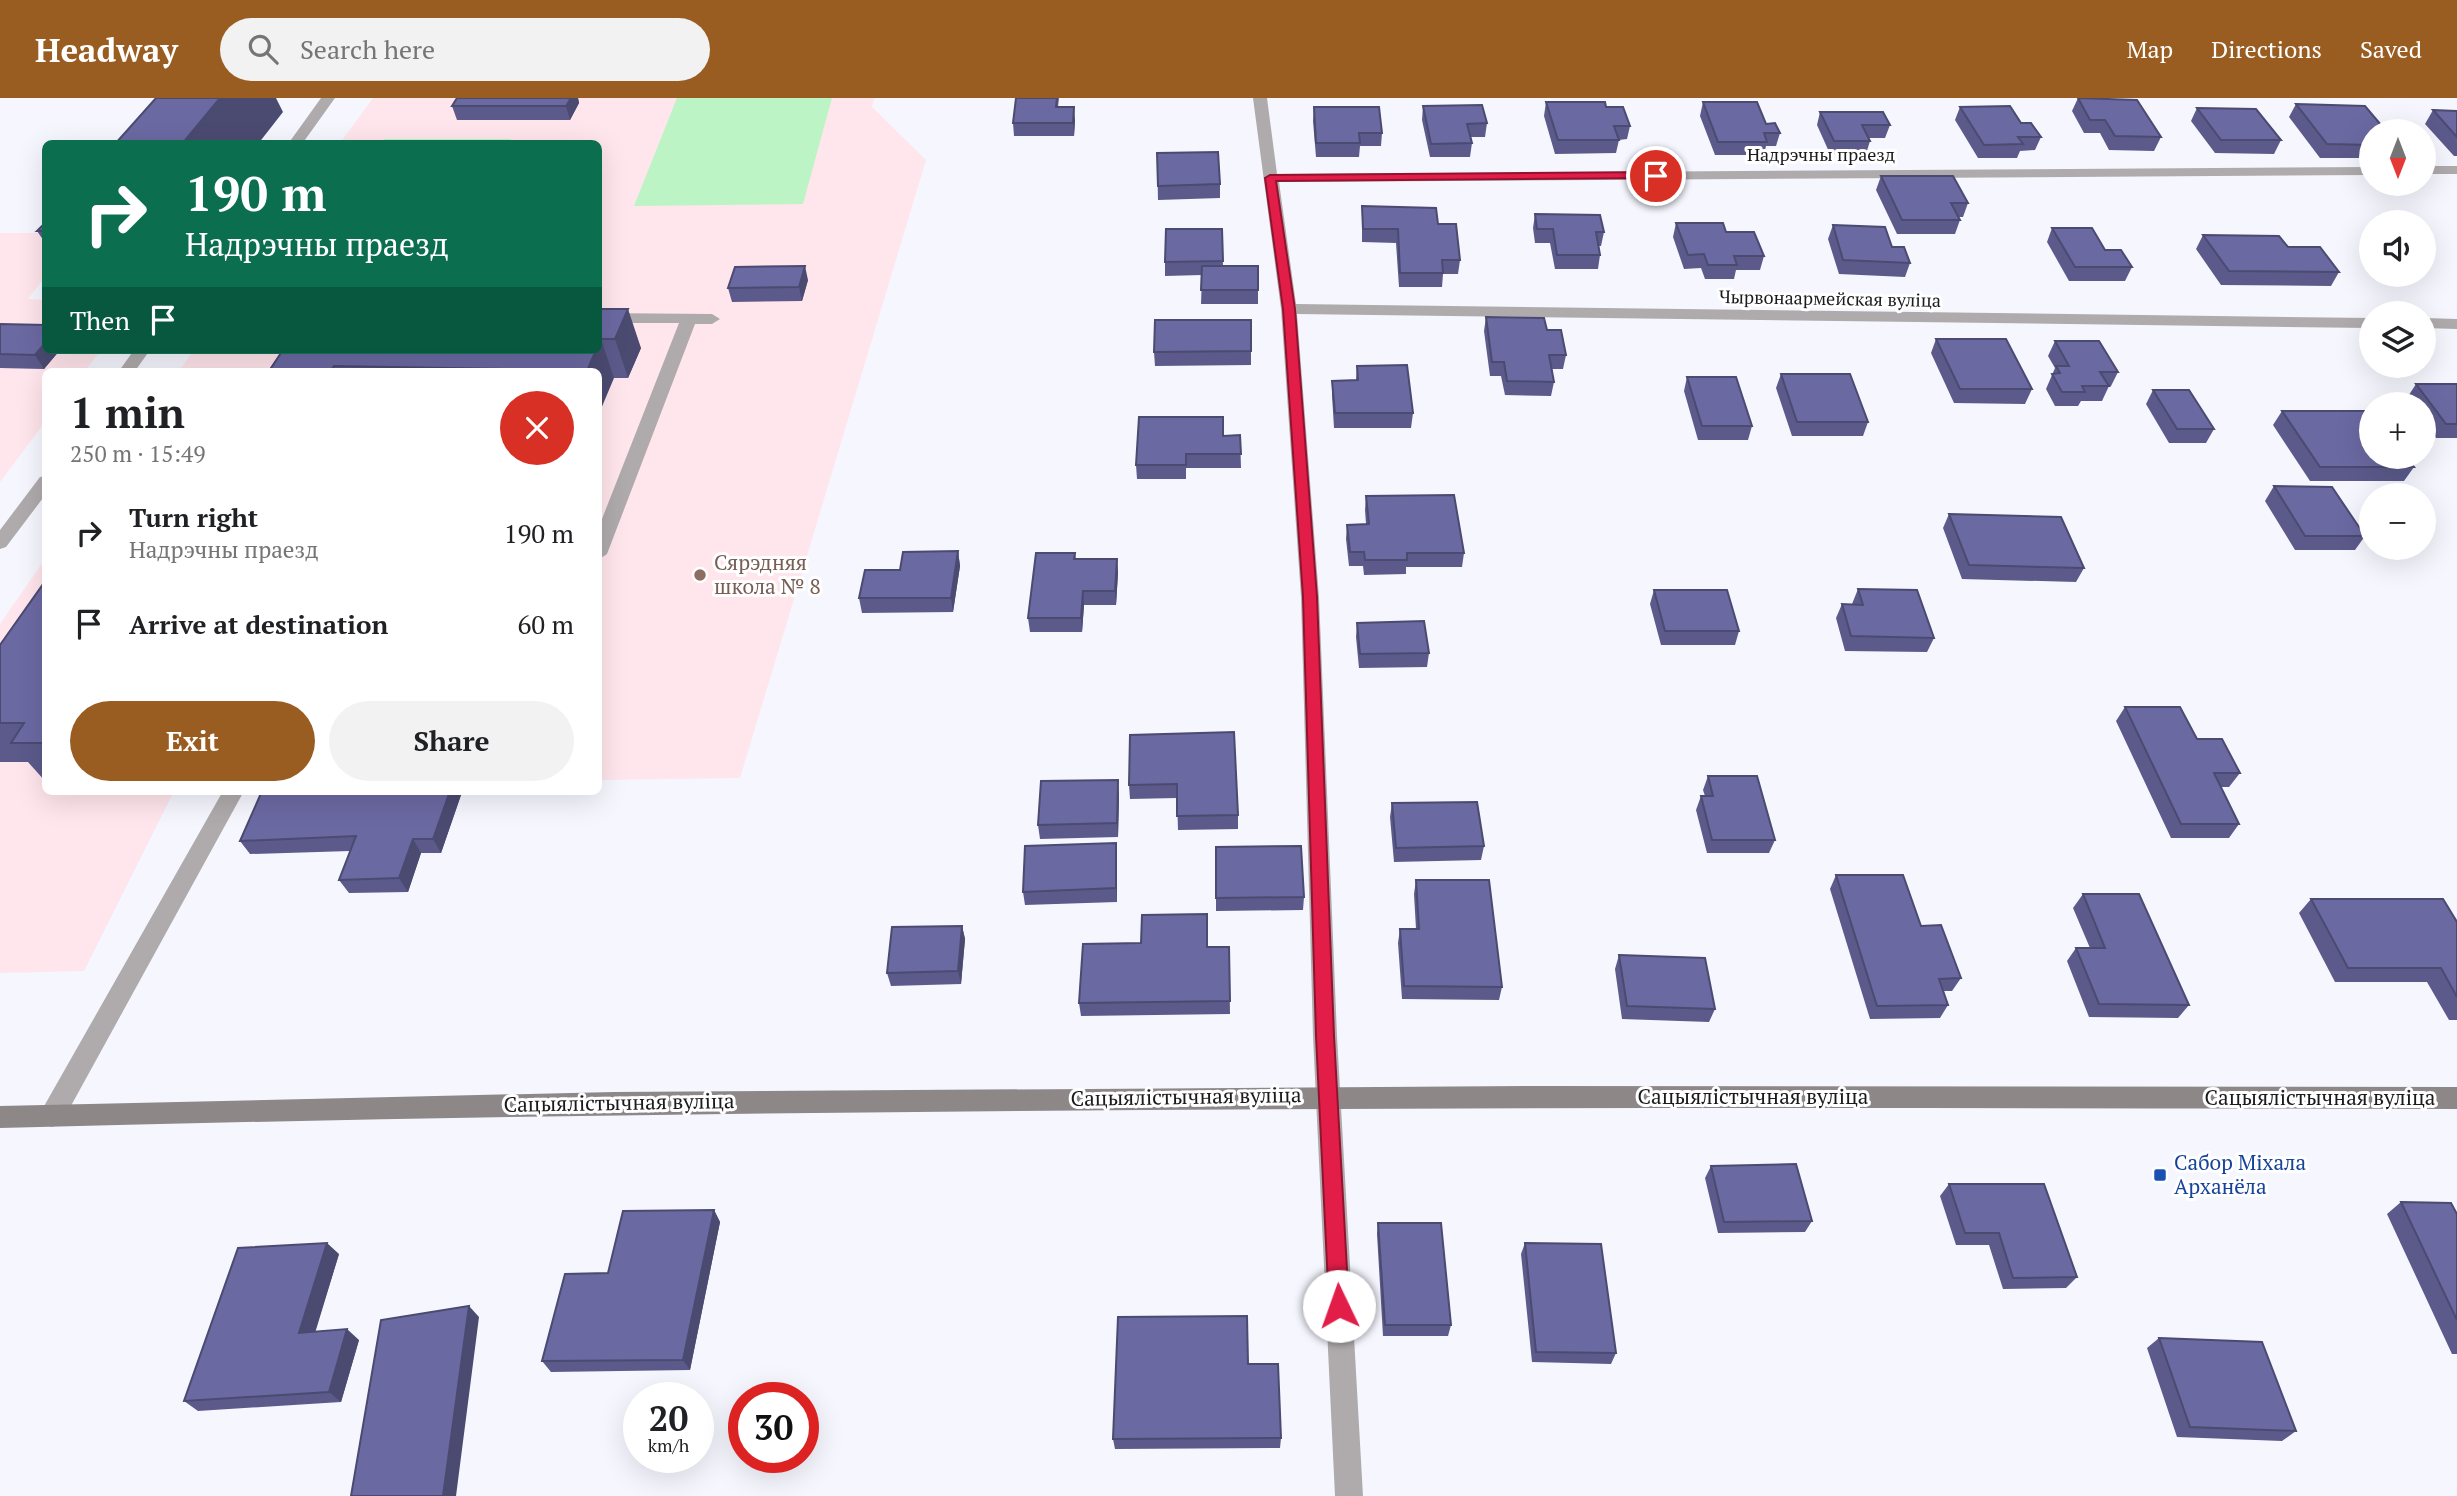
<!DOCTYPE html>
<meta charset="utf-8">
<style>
body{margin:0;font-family:"PT Serif",serif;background:#f2f2f2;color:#202124;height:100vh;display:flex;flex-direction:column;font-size:26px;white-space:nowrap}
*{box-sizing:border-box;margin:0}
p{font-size:23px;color:#757577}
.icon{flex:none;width:38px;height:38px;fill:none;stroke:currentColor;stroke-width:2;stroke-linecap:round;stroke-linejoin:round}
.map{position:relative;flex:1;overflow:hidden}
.drawer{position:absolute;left:42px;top:270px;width:560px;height:427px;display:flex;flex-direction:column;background:#fff;border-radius:10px;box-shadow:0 7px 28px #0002}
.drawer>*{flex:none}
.hud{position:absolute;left:42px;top:42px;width:560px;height:214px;border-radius:10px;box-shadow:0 7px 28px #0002;background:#0b6e4f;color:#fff;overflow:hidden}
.needle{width:46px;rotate:180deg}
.fabs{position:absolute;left:2359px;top:21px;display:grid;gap:14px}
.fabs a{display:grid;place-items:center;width:77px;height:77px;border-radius:50%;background:#fff;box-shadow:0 7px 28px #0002;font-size:35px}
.speed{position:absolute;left:623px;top:1284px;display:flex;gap:14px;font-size:35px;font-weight:700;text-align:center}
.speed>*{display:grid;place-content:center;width:91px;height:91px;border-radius:50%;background:#fff;box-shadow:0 7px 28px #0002;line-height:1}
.speed small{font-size:18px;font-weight:400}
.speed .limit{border:10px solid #d22;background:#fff;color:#111}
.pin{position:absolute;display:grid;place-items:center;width:60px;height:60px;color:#fff;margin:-30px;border:4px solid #fff;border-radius:50%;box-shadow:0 2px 7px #0007}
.me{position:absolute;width:77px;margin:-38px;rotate:357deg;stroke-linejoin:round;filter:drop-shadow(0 0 5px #0008)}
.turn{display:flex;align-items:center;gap:24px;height:147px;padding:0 28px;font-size:32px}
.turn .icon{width:91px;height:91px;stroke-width:2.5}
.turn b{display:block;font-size:49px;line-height:60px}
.then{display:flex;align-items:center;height:66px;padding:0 28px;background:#0003;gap:14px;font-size:26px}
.round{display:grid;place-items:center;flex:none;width:74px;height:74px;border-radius:37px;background:#f2f2f2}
.overview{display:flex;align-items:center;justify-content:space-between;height:119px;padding:0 28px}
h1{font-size:42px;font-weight:600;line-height:52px}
.action{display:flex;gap:14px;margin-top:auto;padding:14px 28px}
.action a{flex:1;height:80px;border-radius:42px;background:#9a5d21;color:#fff;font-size:28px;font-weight:600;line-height:80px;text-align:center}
.action a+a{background:#f2f2f2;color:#202124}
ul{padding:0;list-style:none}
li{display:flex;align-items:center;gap:21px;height:91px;padding:0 28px}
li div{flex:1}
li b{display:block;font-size:26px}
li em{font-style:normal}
header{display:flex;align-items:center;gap:42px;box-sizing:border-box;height:98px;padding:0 35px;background:#9a5d21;color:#fff}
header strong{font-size:33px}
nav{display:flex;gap:38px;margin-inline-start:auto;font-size:24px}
.search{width:490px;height:63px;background:#f2f2f2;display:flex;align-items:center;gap:18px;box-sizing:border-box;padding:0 24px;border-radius:38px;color:#757577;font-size:26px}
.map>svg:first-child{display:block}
.education{fill:#ffe5ec}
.green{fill:#bdf4c6}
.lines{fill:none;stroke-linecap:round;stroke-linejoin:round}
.lane{fill:#afabac;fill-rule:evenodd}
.street{fill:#afabac;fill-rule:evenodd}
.secondary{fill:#8d8787;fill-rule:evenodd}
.wall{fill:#5c5a8b}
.shaded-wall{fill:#4b4a71}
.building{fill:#6b69a2;stroke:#4b4a71;stroke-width:2}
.route{fill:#e11d48;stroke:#92132f;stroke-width:2}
.education-dot{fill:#8d6e63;stroke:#fff;stroke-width:2.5}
.transit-dot{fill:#1a4fb4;stroke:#fff;stroke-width:2.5}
.labels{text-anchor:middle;stroke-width:6;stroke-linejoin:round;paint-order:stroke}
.far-street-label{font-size:18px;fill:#1b1b1e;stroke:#fff}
.education-label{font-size:21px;fill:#785e54;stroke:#fff;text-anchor:start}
.street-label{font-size:21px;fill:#1b1b1e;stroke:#fff}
.transit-label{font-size:21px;fill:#164399;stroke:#fff;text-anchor:start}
</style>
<header>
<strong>Headway</strong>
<div class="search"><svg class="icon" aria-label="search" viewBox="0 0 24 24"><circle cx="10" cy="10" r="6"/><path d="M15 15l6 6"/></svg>Search here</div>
<nav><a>Map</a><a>Directions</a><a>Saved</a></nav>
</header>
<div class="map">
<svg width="2457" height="1398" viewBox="0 0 2457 1398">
<rect width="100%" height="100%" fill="#f5f6fe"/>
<path class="education" d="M373 0H874L872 9 926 62 740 680 599 682 598 273H179L194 252H598V46L340 45Z
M0 135H45V179L28 201 45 202 46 252H101L85 273H46L45 324 0 384Z
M45 461 46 693H174L84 873 0 875V526Z"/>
<path class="green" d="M677 0H832L803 106 634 108Z
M384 41H511L508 46 381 45Z"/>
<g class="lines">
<path class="lane" d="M321 0H335L302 46H288Z
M598 215 712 216 720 221 712 226H695L607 456 598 462V431L679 225H598Z
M134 252H150L135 273H119Z
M46 378V396L6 449 0 451V432L40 379Z
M223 693H244L61 1026 52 1029 43 1026 40 1018 43 1010Z"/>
<path class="street" d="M1253 0H1267L1277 76 2371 69V77L1279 84 1296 206 2371 220V230L1297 216 1319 499 1337 938 1363 1398H1335L1313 938 1301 499 1281 211Z
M2424 68H2457V76H2424Z
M2424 220 2457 221V231L2424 230Z"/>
<path class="secondary" d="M1536 988 2457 989V1011C1638 1009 819 1008 0 1030V1008L614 994Z"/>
</g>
<path class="wall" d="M457 0H578L579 5 570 22H457L452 8Z
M1016 0H1059L1058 9 1075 22 1074 38H1014L1013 25Z
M2078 0 2161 39 2154 53 2109 52 2100 35H2084L2072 13Z
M1546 4 1606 9 1630 28 1627 41 1619 42 1616 55 1555 56 1544 18Z
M1703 4 1766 26 1780 35 1776 48H1766L1764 57H1715L1700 18Z
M2296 6 2381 27 2371 33V60H2320L2289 19Z
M1423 8 1487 25 1485 39H1471L1472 45 1470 59H1430L1422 22Z
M1314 9 1382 35 1381 48H1360L1359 59H1316L1313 23Z
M1960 9 2021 25 2041 39 2035 52 2020 53 2017 60H1978L1955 22Z
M2197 10 2281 42 2274 56 2215 55 2191 23Z
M2433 12 2457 13V58H2454L2425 26Z
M1820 14 1890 27 1885 40H1869L1870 43 1866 56H1830L1817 27Z
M1157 55 1220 86V100L1158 102Z
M1881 78 1968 105 1963 119H1958L1960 122 1955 136H1897L1876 92Z
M1362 108 1438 126 1460 162 1458 176H1443L1442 189H1399L1396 145 1362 144Z
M1535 116 1604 134 1601 148H1599L1600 157 1598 171H1555L1550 145H1535L1533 130Z
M46 124V146L37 133Z
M1676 125 1726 134 1764 158 1760 172H1736L1734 181H1705L1701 170 1684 171 1673 139Z
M1833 127 1892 149 1910 165 1905 179 1839 176 1828 141Z
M2052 130 2105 152 2132 169 2125 183H2069L2047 144Z
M1222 131 1223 168H1258V206H1201L1202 177 1165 178V164Z
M2203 137 2288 149 2339 174 2331 188 2221 187 2196 151Z
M808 182 802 203 732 204 728 190Z
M598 211 641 250 628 280H614L598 273H269Z
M1486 219 1547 232 1566 257 1563 271H1552L1554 284 1551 298 1505 297 1501 278H1490L1484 233Z
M0 226 46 252H60L44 271 0 270Z
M1936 241 2032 291 2025 306 1954 305 1931 255Z
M2055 243 2118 274 2111 288H2109L2102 303H2081L2078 308H2055L2046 291 2055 270 2048 258Z
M1251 253V267L1155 268 1154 254Z
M1357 268 1413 315 1411 330H1334L1332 297V283L1356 282Z
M1781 276 1868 324 1863 338H1792L1776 290Z
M1687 279 1752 328 1748 342H1698L1684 293Z
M2416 286H2457V340H2436L2424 323V306H2411L2407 300Z
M2153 292 2214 331 2206 345H2169L2146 306Z
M2282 313 2414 369 2404 383H2310L2273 327Z
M1240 337 1241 370H1186V381H1137L1136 367 1223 338Z
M2274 388 2365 438 2355 452H2295L2265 403Z
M1366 398 1464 455 1462 469H1406V476L1364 477 1363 468H1349L1346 441 1347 427 1366 426 1365 412Z
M1949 416 2084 470 2076 484 1962 481 1943 430Z
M958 453 960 468 953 514 862 515 859 500Z
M1075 455 1076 461H1117L1118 475 1116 507H1084L1082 534H1030L1028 520Z
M46 482V683H45L28 664H0V547Z
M1858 491 1934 540 1927 554 1845 553 1836 520 1842 506H1852Z
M1654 492 1739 533 1735 547H1661L1650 506Z
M1357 525 1429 555 1427 569 1359 570 1356 539Z
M2125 609 2197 641 2240 675 2229 689H2221L2239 726 2229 740H2171L2116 623Z
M1130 637 1238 717V731L1178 732 1177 700 1130 701 1129 687Z
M1708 678 1775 742 1769 755H1707L1696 712 1701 698H1705L1703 692Z
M262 693H459L461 697 441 755H421L408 794 349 795 339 782 350 753 250 756 240 743Z
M1119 696 1118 739 1040 741 1038 727Z
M1392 705 1484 748 1481 762 1394 764 1390 719Z
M1216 749 1304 799 1303 812 1216 813Z
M1117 759V804L1025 807 1023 794Z
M1836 777 1921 828 1961 880 1952 893H1943L1948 907 1940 920 1870 921 1830 791Z
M1416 782 1502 889 1499 902 1402 901 1398 845 1400 831H1416L1414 796Z
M2083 796 2189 907 2178 920 2089 919 2067 863 2076 850H2090L2073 810Z
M2311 801 2457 824V922H2449L2427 884H2335L2299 815Z
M962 828 965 841 961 886 891 888 887 875Z
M1207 849H1229L1230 916 1081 918 1079 905Z
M1619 857 1715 911 1709 924 1622 921 1615 871Z
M1711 1068 1812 1123 1805 1134 1718 1135 1705 1080Z
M1949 1086 2077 1179 2066 1190 2003 1191 1989 1147H1956L1940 1098Z
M2401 1104 2457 1116V1256H2452L2387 1116Z
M714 1112 720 1124 690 1272 551 1274 542 1263 608 1175Z
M1378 1125 1451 1227 1448 1238H1383L1377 1136Z
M1525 1145 1616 1255 1611 1266 1532 1264 1521 1156Z
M339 1156 315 1233 359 1242 341 1304 198 1313 184 1303Z
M2159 1240 2296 1333 2282 1343 2177 1339 2147 1250Z
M1248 1266 1281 1340 1280 1350 1115 1351 1113 1341Z"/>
<path class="shaded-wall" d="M220 0H276L283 14 258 46H182Z
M571 0H578L579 5 570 22 566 8Z
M1074 9 1075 22 1074 38 1073 25Z
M805 168 808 182 802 203 799 189Z
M628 211 641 250 628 280 615 241Z
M601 241 614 280 598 318V273H587L596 252H598V247Z
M46 244V252H60L44 271 35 257Z
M958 453 960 468 953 514 951 500Z
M1117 461 1118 475 1116 507 1115 493Z
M1083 493 1084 507 1082 534 1081 520Z
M1118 682 1119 696 1118 739 1117 725Z
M450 693H459L461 697 441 755 433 741Z
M413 741 421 755 408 794 399 780Z
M1116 745 1117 759V804L1116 790Z
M962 828 965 841 961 886 958 873Z
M714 1112 720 1124 690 1272 683 1262Z
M327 1145 339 1156 312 1245 299 1235Z
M469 1208 479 1219 456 1398H443Z
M347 1231 359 1242 341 1304 329 1294Z"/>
<path class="building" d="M156 0H220L182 46H115Z
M457 0H571L566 8H452Z
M1016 0H1057L1056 9H1074L1073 25H1013Z
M2078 0 2137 2 2161 39 2115 38 2105 22H2090Z
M1546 4H1605L1606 9H1623L1630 28H1614L1619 42H1558Z
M1703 4H1757L1766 26 1775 25 1780 35H1764L1767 44H1718Z
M2296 6 2365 8 2381 27 2404 28 2408 33H2371V47L2327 46Z
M1482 7 1487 25 1467 26 1472 45 1431 46 1423 8Z
M2010 8 2021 25H2031L2041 39H2018L2023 46 1984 47 1960 9Z
M1314 9H1379L1382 35H1359L1360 45H1316Z
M2197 10 2256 11 2281 42H2221Z
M2433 12 2457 13V39Z
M1820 14H1883L1890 27H1862L1870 43H1834Z
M1218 54 1220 86 1158 88 1157 55Z
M1881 78H1953L1968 105H1951L1960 122H1902Z
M1362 108 1436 110 1438 126H1456L1460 162H1442L1443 175H1400L1398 131H1363Z
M1535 116 1600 117 1604 134H1596L1600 157H1557L1553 131H1537Z
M46 124V133H37Z
M1676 125H1723L1726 134H1754L1764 158H1734L1737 167H1708L1704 156 1688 157Z
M1833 127 1885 129 1892 149H1904L1910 165 1843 162Z
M2052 130H2092L2105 152H2121L2132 169H2075Z
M1166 131H1222L1223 163 1165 164Z
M2203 137 2279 138 2288 149H2320L2339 174 2229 173Z
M805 168 799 189 728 190 735 169Z
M1202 168H1258V192H1201Z
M598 211H628L615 241H601L598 247Z
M1486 219 1544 220 1547 232H1561L1566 257H1549L1554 284 1507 283 1504 264H1492Z
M1155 222H1251V253L1154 254Z
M0 226 46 227V244L35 257 0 256Z
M1936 241H2006L2032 291H1960Z
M2055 243H2099L2118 274H2100L2109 288H2082L2085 294H2062L2052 276 2060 275 2056 268H2069Z
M283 252H596L587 273H503L504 271 334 268 331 273H269Z
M1407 267 1413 315H1335L1332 283 1358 282 1357 268Z
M1781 276H1850L1868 324H1797Z
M1687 279H1736L1752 328H1702Z
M2416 286H2457V326H2446Z
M2153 292H2189L2214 331H2177Z
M2282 313H2371V359H2406L2414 369H2320Z
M1139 319H1223V338L1240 337 1241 356H1186V367H1136Z
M2274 388 2332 389 2365 438H2305Z
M1454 397 1464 455H1407V462H1365L1364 454H1350L1347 427 1369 426 1366 398Z
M1949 416 2061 419 2084 470 1969 467Z
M958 453 951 500H859L865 472H900L903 454Z
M1036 455H1075L1074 461H1117L1115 493H1083L1081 520H1028Z
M46 482V645H11L24 625H0V547Z
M1858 491 1917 492 1934 540 1851 538 1842 506 1863 507Z
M1654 492H1727L1739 533H1665Z
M1424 523 1429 555 1360 556 1357 525Z
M2125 609H2180L2197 641H2222L2240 675H2214L2239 726H2181Z
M1234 634 1238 717 1177 718V686L1129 687 1130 637Z
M1708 678H1757L1775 742H1712L1701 698H1713Z
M1118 682 1117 725 1038 727 1041 683Z
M262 693H450L433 741H413L399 780 339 782 356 738 240 743Z
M1477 704 1484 748 1396 750 1392 705Z
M1116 745V790L1023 794 1025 748Z
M1301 748 1304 799 1216 800V749Z
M1836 777H1903L1921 828 1941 827 1961 880 1939 881 1948 907 1877 908Z
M1416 782H1489L1502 889 1404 888 1400 831H1419Z
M2083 796H2139L2189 907 2099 906 2076 850H2105Z
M2311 801H2443L2457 824V899L2441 870H2348Z
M1207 816V849H1229L1230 903 1079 905 1083 846 1141 845 1142 817Z
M962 828 958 873 887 875 892 829Z
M1619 857 1705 860 1715 911 1627 908Z
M1796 1066 1812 1123 1724 1124 1711 1068Z
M1949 1086H2044L2077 1179 2013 1180 1999 1135H1965Z
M2401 1104 2451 1105 2457 1116V1222Z
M714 1112 683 1262 542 1263 565 1176 608 1175 623 1113Z
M1378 1125H1441L1451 1227H1385Z
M327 1145 299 1235 347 1231 329 1294 184 1303 238 1150Z
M1525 1145 1601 1146 1616 1255 1536 1254Z
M469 1208 443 1398H351L381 1222Z
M1247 1218 1248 1266H1278L1281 1340 1113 1341 1118 1219Z
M2159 1240 2262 1244 2296 1333 2190 1329Z"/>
<path class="route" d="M1656 74 1661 78 1660 80 1276 83 1295 211 1317 499 1334 938 1349 1208 1346 1215 1339 1218 1332 1215 1329 1208 1316 938 1303 499 1283 211 1265 80 1270 77Z"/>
<circle class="education-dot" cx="700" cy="477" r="7"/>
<rect class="transit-dot" x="2153" y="1070" width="14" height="14" rx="3.5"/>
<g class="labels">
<g class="far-street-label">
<text x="1821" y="63">Надрэчны праезд</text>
<text transform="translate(1830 201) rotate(1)" y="6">Чырвонаармейская вуліца</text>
</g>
<g class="education-label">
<text x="714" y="472">Сярэдняя<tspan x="714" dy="24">школа № 8</tspan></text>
</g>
<g class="street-label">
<text transform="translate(1186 999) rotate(-1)" y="7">Сацыялістычная вуліца</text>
<text x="1753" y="1006">Сацыялістычная вуліца</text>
<text x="2320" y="1007">Сацыялістычная вуліца</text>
<text transform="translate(619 1005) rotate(-1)" y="7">Сацыялістычная вуліца</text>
</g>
<g class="transit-label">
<text x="2174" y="1072">Сабор Міхала<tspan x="2174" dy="24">Арханёла</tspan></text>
</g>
</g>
</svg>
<div class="fabs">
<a><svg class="needle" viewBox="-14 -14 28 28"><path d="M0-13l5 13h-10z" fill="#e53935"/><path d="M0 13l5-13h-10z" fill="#757577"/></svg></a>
<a><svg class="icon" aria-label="sound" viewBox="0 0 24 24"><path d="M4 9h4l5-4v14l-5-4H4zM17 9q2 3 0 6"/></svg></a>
<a><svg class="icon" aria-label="layers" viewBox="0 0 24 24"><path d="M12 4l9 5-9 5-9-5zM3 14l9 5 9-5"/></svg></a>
<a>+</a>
<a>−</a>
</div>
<div class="speed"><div>20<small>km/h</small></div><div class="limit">30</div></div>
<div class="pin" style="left:1656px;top:78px;background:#d93025"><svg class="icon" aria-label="arrive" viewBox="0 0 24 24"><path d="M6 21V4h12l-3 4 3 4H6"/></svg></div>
<svg class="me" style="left:1339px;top:1208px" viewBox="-20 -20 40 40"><circle r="19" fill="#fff"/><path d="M0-13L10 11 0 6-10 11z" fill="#e11d48"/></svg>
<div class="hud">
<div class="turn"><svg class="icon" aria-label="right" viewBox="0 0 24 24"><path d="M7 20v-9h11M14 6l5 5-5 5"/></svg><div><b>190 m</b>Надрэчны праезд</div></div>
<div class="then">Then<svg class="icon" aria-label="arrive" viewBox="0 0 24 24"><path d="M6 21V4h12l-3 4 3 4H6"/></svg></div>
</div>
<section class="drawer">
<div class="overview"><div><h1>1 min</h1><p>250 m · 15:49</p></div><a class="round" style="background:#d93025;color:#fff"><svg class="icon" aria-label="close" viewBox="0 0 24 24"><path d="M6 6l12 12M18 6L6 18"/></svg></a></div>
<ul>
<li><svg class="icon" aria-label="right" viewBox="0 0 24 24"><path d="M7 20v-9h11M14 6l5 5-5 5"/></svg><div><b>Turn right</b><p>Надрэчны праезд</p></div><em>190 m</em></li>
<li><svg class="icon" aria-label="arrive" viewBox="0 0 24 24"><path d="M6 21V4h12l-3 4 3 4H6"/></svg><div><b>Arrive at destination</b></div><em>60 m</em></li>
</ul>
<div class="action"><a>Exit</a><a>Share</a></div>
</section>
</div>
